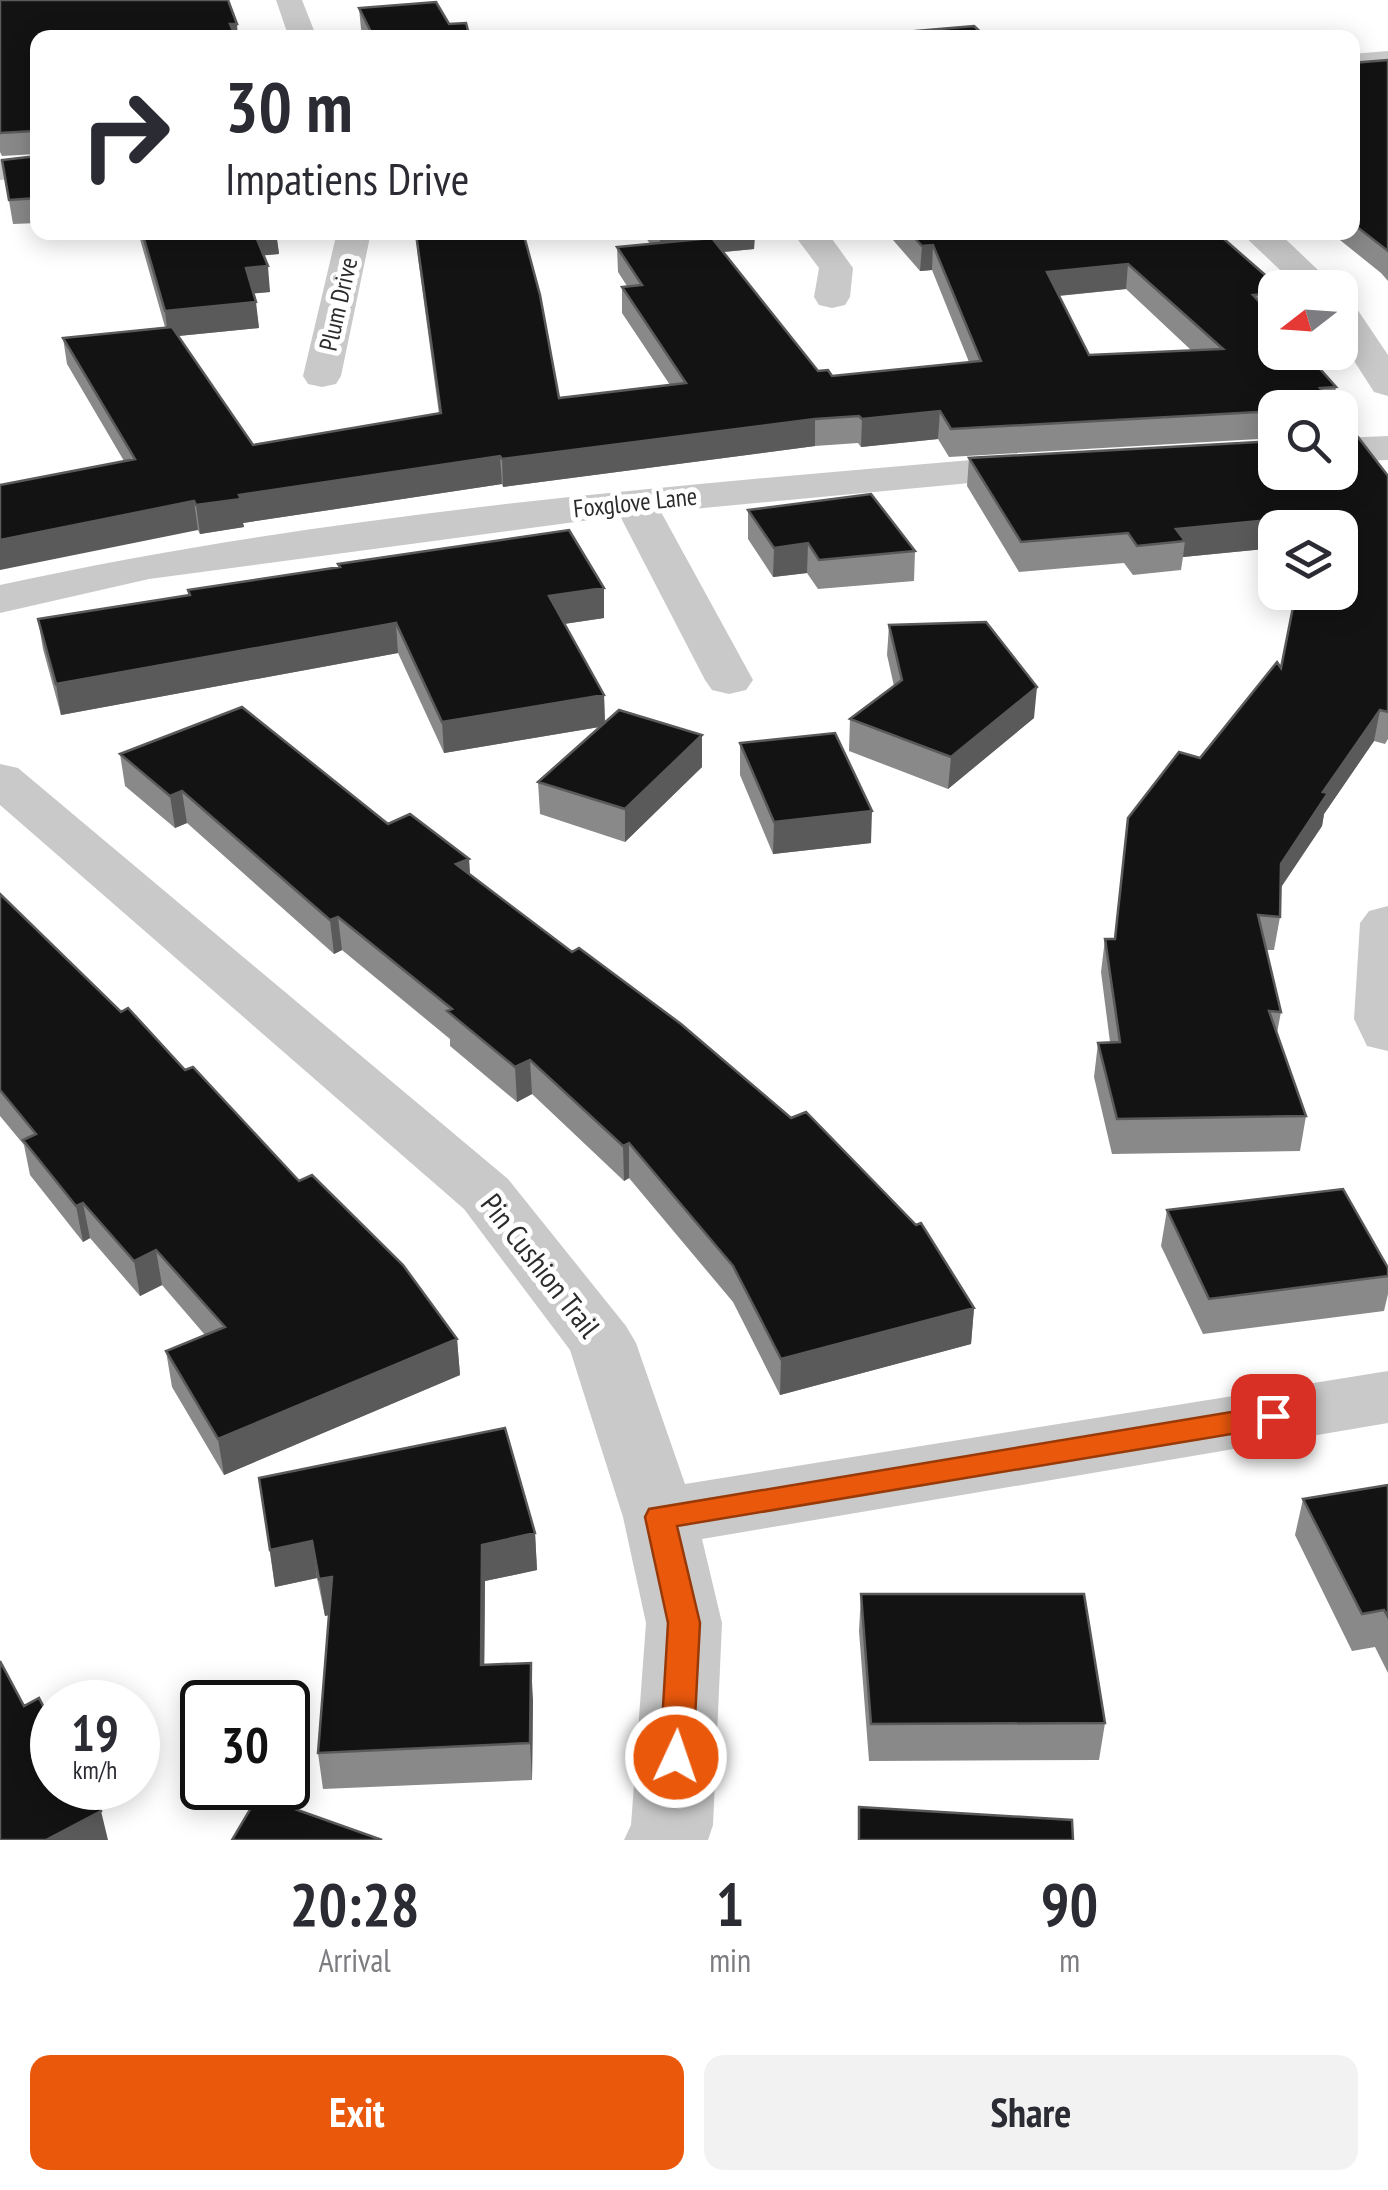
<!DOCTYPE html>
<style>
body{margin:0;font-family:"PT Sans Narrow",sans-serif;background:#f2f2f3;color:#2b2b33;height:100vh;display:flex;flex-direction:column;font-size:38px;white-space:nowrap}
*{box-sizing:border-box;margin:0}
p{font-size:32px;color:#7c7c81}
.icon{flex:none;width:55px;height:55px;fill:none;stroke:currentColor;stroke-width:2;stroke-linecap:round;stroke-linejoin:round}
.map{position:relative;height:1840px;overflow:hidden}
.details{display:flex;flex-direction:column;background:#fff;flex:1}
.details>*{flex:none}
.guide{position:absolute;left:30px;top:30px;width:1330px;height:210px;border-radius:20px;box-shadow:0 5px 25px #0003;background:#fff;color:#2b2b33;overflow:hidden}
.needle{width:65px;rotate:253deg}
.fabs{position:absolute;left:1258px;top:270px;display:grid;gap:20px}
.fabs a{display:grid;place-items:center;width:100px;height:100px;border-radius:20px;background:#fff;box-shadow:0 5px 25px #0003;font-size:50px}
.speed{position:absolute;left:30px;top:1680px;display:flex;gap:20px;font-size:50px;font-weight:700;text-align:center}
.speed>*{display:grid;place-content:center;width:130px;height:130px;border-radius:50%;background:#fff;box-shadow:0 5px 25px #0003;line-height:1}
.speed small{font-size:25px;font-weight:400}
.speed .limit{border:5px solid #111;border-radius:15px;background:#fff;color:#111}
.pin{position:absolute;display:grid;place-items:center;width:85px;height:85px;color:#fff;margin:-42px;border-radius:20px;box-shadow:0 5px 15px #0006}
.me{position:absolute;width:110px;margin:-55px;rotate:3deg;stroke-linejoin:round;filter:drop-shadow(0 0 8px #0008)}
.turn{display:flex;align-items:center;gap:35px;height:210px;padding:0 30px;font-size:45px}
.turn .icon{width:130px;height:130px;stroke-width:2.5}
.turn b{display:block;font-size:70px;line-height:85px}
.eta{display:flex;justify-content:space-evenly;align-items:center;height:170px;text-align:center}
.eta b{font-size:60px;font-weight:800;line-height:70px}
.cta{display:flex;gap:20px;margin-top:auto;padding:20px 30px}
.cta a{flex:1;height:115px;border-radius:20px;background:#ea580c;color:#fff;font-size:40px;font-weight:800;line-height:115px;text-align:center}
.cta a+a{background:#f2f2f3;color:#2b2b33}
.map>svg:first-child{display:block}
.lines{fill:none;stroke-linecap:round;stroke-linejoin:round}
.minor{fill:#c9c9c9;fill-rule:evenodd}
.wall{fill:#898989;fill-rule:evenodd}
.shaded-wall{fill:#5a5a5a}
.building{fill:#131313;stroke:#5a5a5a;stroke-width:2.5;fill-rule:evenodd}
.route{fill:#ea580c;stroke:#983908;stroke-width:2.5}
.labels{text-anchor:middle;stroke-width:10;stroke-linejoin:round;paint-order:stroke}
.far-street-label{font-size:25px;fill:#2c2c2c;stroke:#fff}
.street-label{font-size:30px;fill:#2c2c2c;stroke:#fff}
</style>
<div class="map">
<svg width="1388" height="1840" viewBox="0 0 1388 1840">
<rect width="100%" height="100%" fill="#fff"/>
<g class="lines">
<path class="minor" d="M276 0H302L317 38H289Z
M1388 51V69L1352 72V54Z
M38 158V177L0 180V160Z
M337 232H371L341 376 336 384 322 387 308 384 303 376Z
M792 232H827L853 268 850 297 845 305 832 308 819 305 814 297 819 268Z
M1240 232H1278L1337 288H1299Z
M1340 300 1353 303 1388 355V396L1374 392 1340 339Z
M1388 436V460L1340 462V438Z
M1042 454 1056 457 1062 466 1056 475 661 512 753 680 746 690 729 694 712 690 705 680 620 516 149 579 0 613V585C343 510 693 484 1042 454Z
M0 764 18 768 508 1179 626 1326 636 1343 685 1484 1388 1371V1423L702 1539 722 1623 713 1825 708 1840H624L631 1825 646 1623 623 1517 570 1350 464 1209 0 805Z
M1388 906V1051L1367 1046 1354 1019 1360 923 1369 911Z"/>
</g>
<path class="wall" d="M0 0 38 38V223L13 224 2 160 37 156V154L2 156 0 152Z
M359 8 449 24 470 38H365L361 29Z
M1388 60V281L1381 273 1330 232H1352V63Z
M138 232H276L279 254 263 255 270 292 254 293 259 328 178 336 253 445 439 414 418 258 416 234 421 232H523L559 398 670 385 622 313V287L627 286 618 272 617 247 650 244 642 232H755L754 249 723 252 818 371 832 376 969 362 932 270 920 271 886 232H1216L1275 288V319L1336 387 1333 406 1275 408V438L949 457 938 439 861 447 858 443 815 446 503 487 502 484 243 523 244 527 200 534 198 530 124 461 67 364 63 338 165 327ZM1126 289 1192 351 1089 355 1059 296Z
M1342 437 1388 476V739L1385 744 1374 741 1324 814 1322 826 1280 889V917L1274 950H1266L1281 1012 1277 1033 1306 1116 1300 1151 1112 1154 1094 1077 1098 1043 1110 1042 1101 972 1105 939H1114L1200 758 1281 668 1340 528H1275V548L1183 557 1181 570 1133 575 1124 563 1019 572 967 486 969 458Z
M748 510 915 551 914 581 818 589 807 573 773 577 748 539Z
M338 564 604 588V618L564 624 604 695 605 723 702 767 625 842 540 814 538 782 600 727 444 753 398 653 61 715 43 649 38 619 189 595 188 590 339 567Z
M889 625 1034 718 948 789 849 751 850 719 894 686 887 655Z
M740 743 871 843 773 854 740 775Z
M120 754 388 824 469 859 470 875 974 1308 971 1344 780 1395 733 1302 629 1178 624 1181 532 1094 517 1102 450 1046V1039L342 950 334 954 187 823 175 828 125 786Z
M0 894 121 1012 185 1070 457 1339 460 1375 224 1475 172 1387 166 1351 205 1335 162 1285 140 1296 90 1238 83 1242 30 1175 24 1145 0 1116Z
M1167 1210 1388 1268V1294L1384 1311 1203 1334 1161 1246Z
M259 1478 535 1533 537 1570 485 1581 484 1665 533 1700 532 1780 323 1789 318 1753 329 1615 325 1616 317 1578 275 1587Z
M1388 1485V1673L1375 1647 1352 1651 1295 1535 1303 1499Z
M861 1594 1105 1723 1099 1760 869 1761 859 1631Z"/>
<path class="shaded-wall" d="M230 24H237L238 38H232Z
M254 232H276L279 254 257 256Z
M672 232H755L754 249 660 258V234Z
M933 245 932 270 920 271 922 246Z
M1128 264 1126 289 1045 297 1047 272Z
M268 266 270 292 249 294 246 268Z
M256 302 259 328 168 337 165 311Z
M940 411 938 439 861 447 862 419Z
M815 419V446L503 487 502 459Z
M500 456 502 484 243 523 244 527 200 534 196 505 239 495Z
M194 501 198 530 0 570V540Z
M1311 516 1309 528H1275V548L1183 557 1185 541 1176 529Z
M808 543 807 573 773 577 774 548Z
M604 588V618L550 626 549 596Z
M396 623 398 653 61 715 56 684Z
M1037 687 1034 718 948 789 951 757Z
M604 695 605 726 444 753 442 722Z
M1380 710 1374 741 1324 814 1322 826 1275 896 1281 864 1323 792Z
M702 735V767L625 842V809Z
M182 791 187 823 175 828 170 796Z
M872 811 871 843 773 854 774 822Z
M469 859 471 892 456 864Z
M338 917 342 950 334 954 330 920Z
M530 1060 532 1094 517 1102 515 1067Z
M629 1143V1178L624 1181 623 1146Z
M83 1203 90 1238 83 1242 76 1206Z
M156 1250 162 1285 140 1296 134 1261Z
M974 1308 971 1344 780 1395 781 1359Z
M457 1339 460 1375 224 1475 218 1439Z
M535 1533 537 1570 485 1581 484 1702 481 1665 482 1545Z
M312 1541 317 1578 275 1587 270 1550Z
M332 1577 337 1613 325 1616 319 1579Z
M531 1663 533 1700 532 1780 530 1743Z
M101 1811 108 1840H46Z"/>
<path class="building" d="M0 0H228L237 24H230L236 38H38V134L34 131 0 133Z
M436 2 449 24 466 23 470 38H374L359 8Z
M974 26 987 38H833Z
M802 33 807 38H743Z
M1388 60V251L1352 223V63Z
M38 147V198L9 200 2 160 37 156Z
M142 232H254L268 266 246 268 256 302 165 311Z
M423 232H523L540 295 559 398 686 383 622 287 642 285 617 247 712 238 818 371 828 370 832 376 981 361 933 245 922 246 909 232H1216L1280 288H1275V293L1253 295 1275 319V352H1305L1336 387 1320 388 1334 408H1275V411L951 429 940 411 862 419 859 416 815 419 502 459 500 456 239 495 241 499 196 505 194 501 0 540V485L135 459 63 338 172 327 253 445 441 413 416 234ZM1128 264 1223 349 1089 355 1047 272Z
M1340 415 1342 437H1358L1388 476V712L1380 710 1323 792 1328 793 1281 864 1280 917 1258 915 1281 1012 1269 1011 1306 1116 1117 1119 1098 1043 1120 1042 1105 939H1115L1128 818 1179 752 1200 758 1277 662 1281 668 1296 592H1340V528H1309L1311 516 1176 529 1185 541 1137 546 1128 533 1021 542 969 458 1275 441V472H1340Z
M871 494 915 551 819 560 808 543 774 548 748 510Z
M569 530 604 588 549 596 604 695 442 722 396 623 56 684 38 619 190 595 188 590 340 567 338 564Z
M986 622 1037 687 951 757 850 719 902 680 889 625Z
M242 707 388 824 410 814 469 859 456 864 572 952 579 948 681 1024 791 1118 806 1112 916 1225 921 1223 974 1308 781 1359 733 1266 629 1143 623 1146 530 1060 515 1067 447 1011 452 1009 338 917 330 920 182 791 170 796 120 754Z
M619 710 702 735 625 809 538 782Z
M835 733 872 811 774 822 740 743Z
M0 894 121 1012 128 1008 185 1070 193 1067 299 1181 312 1175 403 1265 457 1339 218 1439 166 1351 225 1327 156 1250 134 1261 83 1203 76 1206 23 1140 36 1134 0 1090Z
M1343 1189 1388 1268V1276L1209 1299 1167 1210Z
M505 1428 535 1533 482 1545 481 1665 531 1663 530 1743 318 1753 332 1577 319 1579 312 1541 270 1550 259 1478Z
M1388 1485V1617L1384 1610 1362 1614 1303 1499Z
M861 1594H1084L1105 1723 871 1724Z
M0 1661 24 1706 39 1698 52 1723V1788H88L101 1811 46 1840H0Z
M258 1796 382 1840H232Z
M859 1807 1072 1820 1073 1840H859Z"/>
<path class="route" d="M1273 1405 1283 1409 1288 1416 1283 1424 1273 1427 677 1526 700 1623 693 1757 688 1767 676 1772 664 1767 660 1757 668 1623 645 1517 649 1509Z"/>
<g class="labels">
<g class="far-street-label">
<text transform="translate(338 304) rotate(-77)" y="9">Plum Drive</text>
<text transform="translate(635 502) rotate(-6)" y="9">Foxglove Lane</text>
</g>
<g class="street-label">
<text transform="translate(540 1266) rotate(52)" y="10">Pin Cushion Trail</text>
</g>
</g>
</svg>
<div class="fabs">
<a><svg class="needle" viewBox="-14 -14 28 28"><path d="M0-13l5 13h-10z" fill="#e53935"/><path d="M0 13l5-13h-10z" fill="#7c7c81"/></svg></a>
<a><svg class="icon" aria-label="search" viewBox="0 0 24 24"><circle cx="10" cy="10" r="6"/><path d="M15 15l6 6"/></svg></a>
<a><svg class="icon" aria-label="layers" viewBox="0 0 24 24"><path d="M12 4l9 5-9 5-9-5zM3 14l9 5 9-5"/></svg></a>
</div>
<div class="speed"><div>19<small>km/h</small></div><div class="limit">30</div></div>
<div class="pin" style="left:1273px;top:1416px;background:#d93025"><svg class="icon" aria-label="arrive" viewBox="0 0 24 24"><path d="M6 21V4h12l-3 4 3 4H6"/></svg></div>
<svg class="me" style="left:676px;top:1757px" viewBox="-20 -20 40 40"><circle r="17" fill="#ea580c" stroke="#fff" stroke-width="3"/><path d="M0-11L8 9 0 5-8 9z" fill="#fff"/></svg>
<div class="guide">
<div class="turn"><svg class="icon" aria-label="right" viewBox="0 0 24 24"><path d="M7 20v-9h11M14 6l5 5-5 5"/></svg><div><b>30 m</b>Impatiens Drive</div></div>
</div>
</div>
<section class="details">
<div class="eta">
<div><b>20:28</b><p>Arrival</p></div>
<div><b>1</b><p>min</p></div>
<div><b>90</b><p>m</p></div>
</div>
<div class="cta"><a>Exit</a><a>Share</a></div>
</section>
